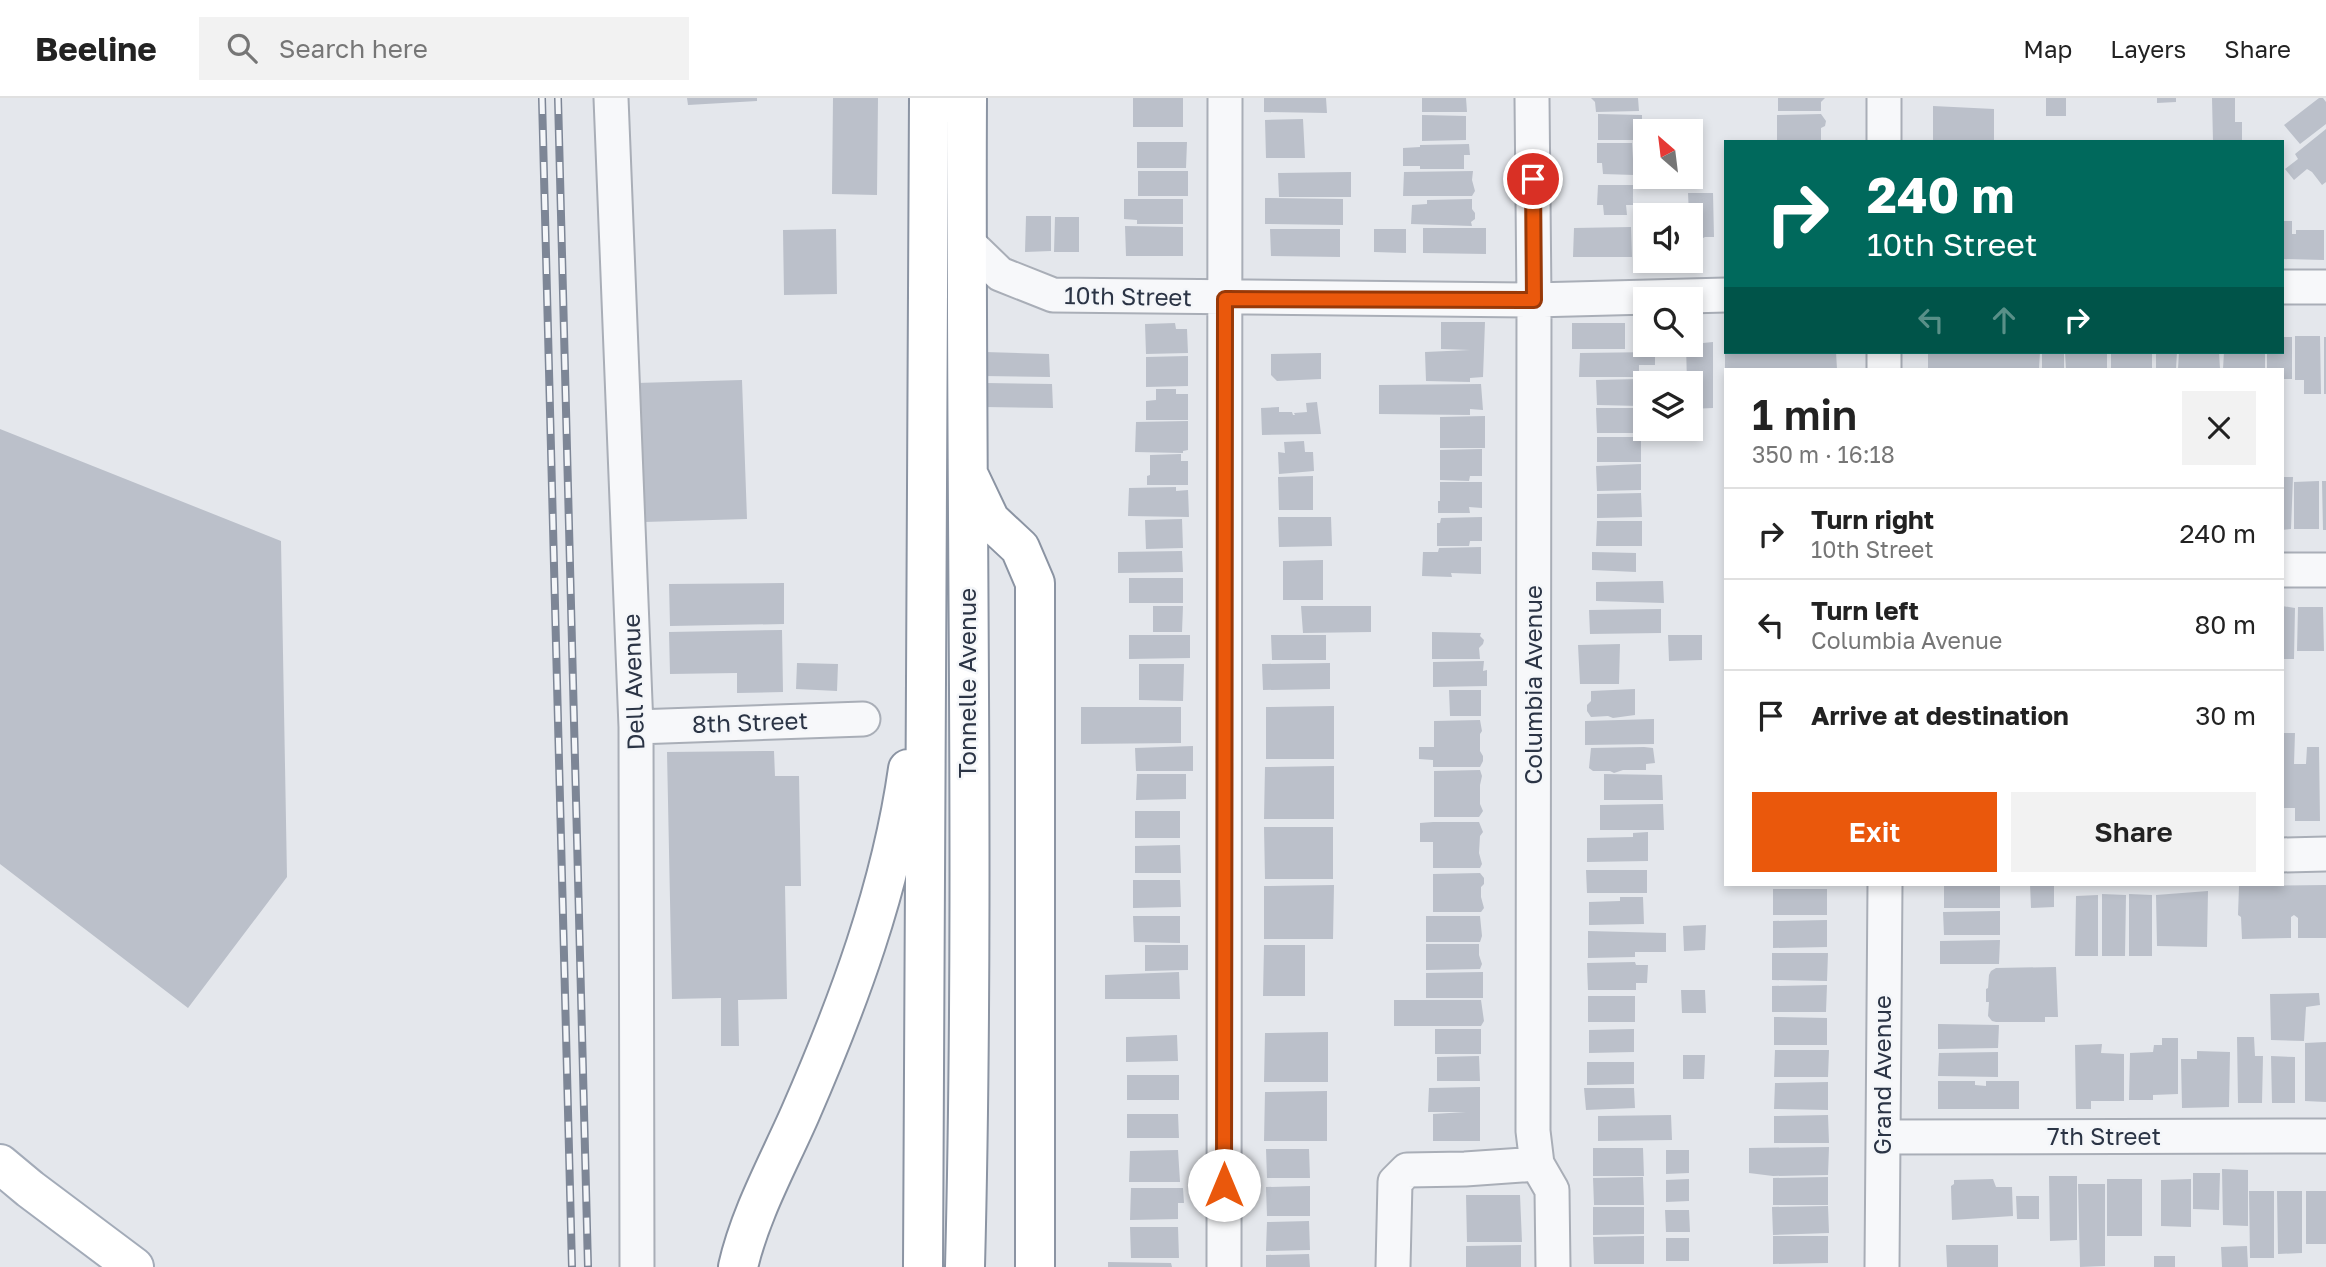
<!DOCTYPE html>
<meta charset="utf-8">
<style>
body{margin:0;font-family:"Golos Text",sans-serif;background:#f2f2f2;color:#222;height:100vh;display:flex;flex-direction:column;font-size:26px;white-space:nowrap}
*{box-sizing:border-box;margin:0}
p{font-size:23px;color:#767676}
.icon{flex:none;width:38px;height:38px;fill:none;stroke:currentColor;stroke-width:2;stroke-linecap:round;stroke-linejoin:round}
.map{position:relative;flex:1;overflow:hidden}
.details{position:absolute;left:1724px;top:270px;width:560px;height:518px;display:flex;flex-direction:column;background:#fff;border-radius:0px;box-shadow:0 4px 10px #0003}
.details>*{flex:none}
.top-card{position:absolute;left:1724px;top:42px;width:560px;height:214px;border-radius:0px;box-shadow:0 4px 10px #0003;background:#00695c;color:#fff;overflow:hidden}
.needle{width:46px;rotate:332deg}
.buttons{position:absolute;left:1633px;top:21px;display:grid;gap:14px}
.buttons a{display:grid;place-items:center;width:70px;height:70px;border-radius:0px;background:#fff;box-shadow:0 4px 10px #0003;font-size:35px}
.pin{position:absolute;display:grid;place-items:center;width:60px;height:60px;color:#fff;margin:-30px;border:4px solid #fff;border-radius:50%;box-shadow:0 2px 7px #0007}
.me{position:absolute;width:77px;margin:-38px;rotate:0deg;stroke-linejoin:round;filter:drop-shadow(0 0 5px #0008)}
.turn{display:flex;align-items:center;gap:24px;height:147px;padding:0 28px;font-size:32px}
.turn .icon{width:91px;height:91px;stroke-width:2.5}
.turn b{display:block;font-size:49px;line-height:60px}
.lanes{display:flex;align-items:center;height:66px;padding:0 28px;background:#0003;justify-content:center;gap:35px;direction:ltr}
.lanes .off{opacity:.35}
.round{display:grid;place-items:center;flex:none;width:74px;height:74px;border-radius:0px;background:#f2f2f2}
.headline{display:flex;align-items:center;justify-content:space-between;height:119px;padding:0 28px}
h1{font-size:42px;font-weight:600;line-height:52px}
.action{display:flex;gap:14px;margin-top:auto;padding:14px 28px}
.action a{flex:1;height:80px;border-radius:0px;background:#ea580c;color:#fff;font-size:28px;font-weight:600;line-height:80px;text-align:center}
.action a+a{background:#f2f2f2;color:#222}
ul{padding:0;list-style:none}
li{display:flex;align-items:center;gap:21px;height:91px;padding:0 28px;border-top:2px solid #e0e0e0}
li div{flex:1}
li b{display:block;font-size:26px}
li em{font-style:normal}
header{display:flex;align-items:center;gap:42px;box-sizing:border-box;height:98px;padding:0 35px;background:#fff;border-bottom:2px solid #e0e0e0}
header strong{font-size:33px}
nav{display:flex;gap:38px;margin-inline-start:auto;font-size:24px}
.search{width:490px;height:63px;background:#f2f2f2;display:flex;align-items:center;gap:18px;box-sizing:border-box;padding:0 24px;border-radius:0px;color:#767676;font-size:26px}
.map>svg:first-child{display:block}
.building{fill:#bbc0ca}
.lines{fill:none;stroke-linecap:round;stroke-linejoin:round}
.minor-casing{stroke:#a9aeb7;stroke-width:37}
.major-casing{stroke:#a3abb8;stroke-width:42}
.highway-casing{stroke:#8b94a3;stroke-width:42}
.minor{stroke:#f7f8fa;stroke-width:33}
.major{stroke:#fff;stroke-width:38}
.highway{stroke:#fff;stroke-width:38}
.rail-casing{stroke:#7d8696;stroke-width:8}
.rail{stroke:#f4f6f9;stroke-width:5;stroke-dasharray:16;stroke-linecap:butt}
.route-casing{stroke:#983908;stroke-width:18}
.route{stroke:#ea580c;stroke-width:12}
.labels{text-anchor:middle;stroke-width:5;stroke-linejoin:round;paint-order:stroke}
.street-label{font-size:24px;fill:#2b3445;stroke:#f4f6f9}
</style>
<header>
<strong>Beeline</strong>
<div class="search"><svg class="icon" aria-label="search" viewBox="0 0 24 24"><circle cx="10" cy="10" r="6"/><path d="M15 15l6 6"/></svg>Search here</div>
<nav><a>Map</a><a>Layers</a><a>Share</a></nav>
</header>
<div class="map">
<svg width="2326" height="1169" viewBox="0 0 2326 1169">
<rect width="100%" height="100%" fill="#e4e7ec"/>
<path class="building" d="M687 0H757V3L688 7Z
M833 0H878L877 97 832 96Z
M1133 0H1183V29H1133Z
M1264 0H1326L1327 15 1264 14Z
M1422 0H1466L1467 14H1422Z
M1591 0H1638L1639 13 1596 14 1595 4Z
M1778 0H1825L1821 4V13H1778Z
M2046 0H2066V18H2046Z
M2157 0H2176V4L2157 5Z
M2212 0H2235V24H2242V44H2213Z
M2319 0H2323L2326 4V26L2300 46 2284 27Z
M1933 8 1994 11V44H1933Z
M1598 16 1642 17V42H1598Z
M1821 16 1826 23 1825 28 1821 30V42H1777V17Z
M1422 17 1466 18V42L1422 43Z
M1303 21 1305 60H1266L1265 22Z
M2326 31V84L2322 87 2312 74 2307 71 2294 82 2285 71 2298 61 2295 56Z
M1137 44H1187L1186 70H1137Z
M1597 45H1632L1634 77 1603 76 1602 65H1597Z
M1469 46 1470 57H1464V71H1420V68H1403V50L1420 49V47Z
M1138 73H1188V98H1138Z
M1473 73 1472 82 1475 93 1472 98H1403L1404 74Z
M1351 74V99H1279L1278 75Z
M1598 87H1633V107H1626L1627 117H1604L1603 107H1597Z
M1688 95H1713L1714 139H1705L1695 144 1690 140Z
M1265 100 1343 101V127L1265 126Z
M1124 101H1183V126H1137V122L1124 121Z
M1472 101V111L1475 115V121L1471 124 1472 128 1411 126 1412 107 1427 106V102Z
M1026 118H1051V153L1025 154Z
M1055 119H1079V154H1054Z
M2282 123H2292V136H2296V132H2324V162L2282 161Z
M1125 128 1183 129V158H1126Z
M1631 129 1632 159H1573L1574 130Z
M1423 130H1486V156L1423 155Z
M836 131 837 196 784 197 783 132Z
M1270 131H1340V159L1271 158Z
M1374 131H1406V155L1374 154Z
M1441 224H1485L1483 279 1470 280V284L1426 283 1425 254 1470 252 1441 251Z
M1175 225 1176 231H1187L1188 255 1146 256 1145 226Z
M1572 225H1625V251H1572Z
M2295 238H2320L2321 296H2304V282H2295Z
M2282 239H2292V281H2282V271H2267V254H2282Z
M2324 239H2326V296H2324Z
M1694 241H1699L1703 245 1713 244V310L1690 311V285H1687L1686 247H1690Z
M1654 247H1677V250L1654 251Z
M985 254 1049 256 1050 279 984 278Z
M1655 254V267H1639V279H1579L1580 255Z
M1725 254H1836L1837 271H1725Z
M1928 254H2040L2039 271H1928Z
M2042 254H2064V271H2042Z
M2065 254H2107V271H2066Z
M2111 254H2152V271H2111Z
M2156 254H2177L2176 271H2156Z
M2179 254H2219L2220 271H2178Z
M2224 254H2265V271H2223Z
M1321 255V281L1277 283 1271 277V256Z
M1188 258V288L1146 289V259Z
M1639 281 1641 308 1597 307 1596 282Z
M742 282 747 421 644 424 636 285Z
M986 285 1052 286 1053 310 985 309Z
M1481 286 1483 312 1470 311V317L1379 316V287Z
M1156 291H1176V296H1188V322H1146V303L1156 302Z
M1317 304 1321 336 1262 337 1261 310 1279 309V314H1292L1293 317H1295L1294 315 1307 314 1306 305Z
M1596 310H1641V335H1597Z
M1485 318V350H1440V319Z
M1188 323V352L1183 353V355L1135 354 1136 324Z
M0 331 281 443 287 779 188 910 0 766Z
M1597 339H1641V364H1597Z
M1304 343 1305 354H1313L1314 373 1279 376 1278 354 1285 355 1284 344Z
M1482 351V378H1470L1469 383 1440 382V352Z
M1181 356V363H1188V387H1147V378L1150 377V357Z
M1641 366V392L1597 393 1596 368Z
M1313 378V412H1279L1278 379Z
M2282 379H2293L2291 431 2282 432Z
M2319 383V431H2294V384Z
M2322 383H2326V432H2323Z
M1440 384H1482V410L1469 409 1470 415H1438V403H1440Z
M1176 389V393L1188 392 1189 419 1128 418 1129 390Z
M1641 395 1642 419 1597 420V396Z
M1278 419H1331L1332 448 1279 449Z
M1482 419V443H1470L1469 448H1437V425H1440L1441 420Z
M1182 421 1183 450 1146 451 1145 422Z
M1597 423H1642V448H1596Z
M1481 449V476L1451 475 1452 479 1422 478 1423 454H1438L1439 450Z
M1182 453 1183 474 1118 475V454Z
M1592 454 1636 455V474L1592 472Z
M1323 462V502H1283V463Z
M1129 480H1183V505H1129Z
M1663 483 1664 505 1596 503V484Z
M784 485V526L670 528 669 486Z
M1153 508H1183L1182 534H1153Z
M1301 508H1371V534L1303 535Z
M2282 508 2295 510 2294 561H2282Z
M2298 509H2323L2324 553H2297Z
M1661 511V535L1590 536 1589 512Z
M782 532 783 594 737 595V575L670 576 669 534Z
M1432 534 1481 535 1480 538 1484 542 1483 546 1479 550 1480 561H1432Z
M1129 537H1190V560L1129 561Z
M1271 537H1326V562H1272Z
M1668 537H1702V562L1669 563Z
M1620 546 1619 586H1580L1578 547Z
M1484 563 1483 573 1487 572V588L1433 589V564Z
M797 565 838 566 837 593 796 591Z
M1330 565V591L1263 592 1262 566Z
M1139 566H1184L1183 603 1139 602Z
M1635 591V617L1613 620 1608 618 1591 619 1587 613V607L1591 603V593Z
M1449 592H1481V618H1450Z
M1334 608V661H1266V609Z
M1081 609H1181V645L1081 646Z
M1654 621V646L1585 647V623Z
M1480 622 1482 633 1480 636V653L1483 658V663L1480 669H1433V662L1419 661V649H1434V623Z
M2282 635H2295L2294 666H2306L2307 649H2319L2320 723H2295V710H2282Z
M1193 648V673H1136L1135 650Z
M1644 649 1653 650 1655 665 1646 666V672H1623L1614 675 1610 673H1593L1589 670 1591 650Z
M774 653 775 678H799L801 788H785L787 901 738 902 739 948H721V900L672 901 667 654Z
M1334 668V721H1264L1265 669Z
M1480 672 1482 678 1480 687V706L1483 713 1479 719H1434V673Z
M1137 676H1186V701L1136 702Z
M1604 676 1662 677 1663 702H1604Z
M1663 706 1664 732H1600V707Z
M1135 713H1180V740H1135Z
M1433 724H1479L1483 734 1480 738 1479 755 1482 766 1480 770H1433V744H1420V725Z
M1264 729H1333V781H1265Z
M1648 734V763L1587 764V740L1633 739V735Z
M1180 747 1181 775H1135V748Z
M1586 772H1647V795H1587Z
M1480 775 1484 780V786L1481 789V799L1484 810 1481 814H1433V776Z
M1133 782H1180L1181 809 1133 810Z
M1944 786H2000V810H1944Z
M2030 786H2054V809L2031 810Z
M1334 787 1333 841H1264V788Z
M2326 787V840H2298V820L2294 817 2291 819V840L2242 841 2241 819 2238 817 2239 788Z
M1773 791H1827V817H1773Z
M2208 793 2207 849 2157 848 2156 797Z
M2102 796 2126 797 2125 858H2102Z
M2129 796 2152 797V858H2129Z
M2098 797V858H2075L2076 798Z
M1620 799H1643L1644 826 1589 827V804L1620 803Z
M2000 813V837H1944L1943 814Z
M1133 818H1180V845L1134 844Z
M1426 818H1480L1482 838 1480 844H1426Z
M1827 822V849L1773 850V823Z
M1706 827 1705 852 1684 853 1683 828Z
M1588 833 1666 835V854H1635V859L1588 860Z
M2000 842 1999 866H1940V843Z
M1426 846H1479V857L1482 866 1480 871 1426 872Z
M1145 847H1188V872L1145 873Z
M1264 847H1305V898H1263Z
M1772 855H1828L1827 883 1772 882Z
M1635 864 1636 867H1648L1647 885H1636V892H1588L1587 865Z
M2056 869 2058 919H2045V924H1996L1992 923 1988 918 1989 904H1986V891L1988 890 1989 877 1991 873 1996 870Z
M1179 874 1180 901H1105V877Z
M1483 874V900H1426V875Z
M1827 887 1826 914H1772V888Z
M1681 892H1705L1706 915H1682Z
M2319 895 2320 907 2306 909 2304 943 2271 942 2270 896Z
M1588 898H1635V924H1588Z
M1394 902H1481L1484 923 1481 928H1394Z
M1774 919 1827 920V947H1774Z
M1938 926 1999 927 1998 950 1938 951Z
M1435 931H1481V956H1435Z
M1634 931V954L1589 955V932Z
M1328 934V984H1264L1265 935Z
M1177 937 1178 963 1126 964V939Z
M2237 939H2254L2255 958H2263L2262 1005H2238Z
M2162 940H2178V996L2153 997V1002H2129L2130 955 2153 954 2154 947H2162Z
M2326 944V1004L2305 1003V945Z
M2102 946 2101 955 2124 956V1003H2091V1011H2076L2075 947Z
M1775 952H1829L1828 979H1774Z
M2197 953 2230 954 2229 1009 2182 1010 2181 961H2197Z
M1998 954V979L1938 978 1939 955Z
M1683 957H1705L1704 981H1683Z
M1479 958 1480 983H1437V959Z
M2271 958 2295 959V1005H2272Z
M1587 964H1634V986L1587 987Z
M1127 977H1179V1002H1127Z
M1938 983H1975V987L1986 988V983H2019V1011H1938Z
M1828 984V1012L1774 1011 1775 985Z
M1480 989V1043H1433V1016L1466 1014H1428L1429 990Z
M1584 990H1634L1635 1010 1586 1012Z
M1327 993V1043H1264L1265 994Z
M1127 1016H1178L1179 1040H1127Z
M1671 1017 1672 1042 1598 1043V1018Z
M1828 1017 1829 1045H1774V1018Z
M1829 1049 1828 1077 1773 1078 1749 1075V1050Z
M1593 1050H1643L1644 1078H1593Z
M1266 1051H1309L1310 1080H1267Z
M1178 1052 1180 1084H1129L1130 1053Z
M1666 1052H1689V1075L1666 1076Z
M2222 1071 2248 1072V1128L2223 1127Z
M2193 1075H2220L2219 1112 2193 1111Z
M2049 1078H2077V1142L2050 1143Z
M1643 1079 1644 1107H1594L1593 1080Z
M1828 1079V1107H1773V1080Z
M1689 1081V1103L1666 1104V1082Z
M1993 1081 1996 1089H2012L2013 1118 1952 1122 1951 1088 1954 1086V1082Z
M2107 1081H2142V1138H2107Z
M2191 1081V1129L2161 1128V1082Z
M2078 1086H2105V1168L2080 1169Z
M1310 1088V1118H1267L1266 1089Z
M1131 1090H1183L1184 1105H1178V1121L1130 1122Z
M2249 1093H2274V1160H2250Z
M2277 1093H2302V1155L2278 1156Z
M2306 1093H2326V1146H2306Z
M1466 1097H1520L1522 1144H1467Z
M2016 1098H2039V1121H2017Z
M1828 1108 1829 1135 1773 1137 1772 1109Z
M1593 1109H1644V1136L1593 1137Z
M1665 1112H1689L1690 1134H1666Z
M1309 1123 1310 1152 1266 1153 1267 1124Z
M1130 1129H1178L1179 1160H1131Z
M1644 1138V1166H1594L1593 1139Z
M1773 1138H1828V1165L1773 1166Z
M1666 1140H1689V1163H1666Z
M1521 1147V1169H1466V1148Z
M1946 1147H1998V1169H1947Z
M2247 1148 2248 1169H2222L2221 1149Z
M1309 1156 1310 1169H1266V1157Z
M2154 1158H2175V1169H2154Z
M1108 1164 1171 1165 1172 1169H1108Z"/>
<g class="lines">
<defs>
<path id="minor" d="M611 0 636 629 637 1169
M1532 0 1534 202 1533 1033 1537 1066 1552 1092 1553 1169
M1884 44V0
M967 144 1000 176 1053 197 1534 202 1726 197
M2282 189H2326
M1884 254V271
M2282 472H2326
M636 629 863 621
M2282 757 2326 756
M1883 1039 2326 1038
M1224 1169 1225 0
M1393 1169 1395 1084 1407 1072 1465 1071 1537 1066
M1882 1169 1885 786"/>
<path id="major" d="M0 1066 30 1091 134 1169"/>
<path id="highway" d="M970 380 990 422 1020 450 1035 485V1169
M738 1169C750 1116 778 1066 800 1016 848 906 891 791 908 671
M923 1169 929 0
M965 1169C975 780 965 390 967 0"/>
</defs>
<use href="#minor" class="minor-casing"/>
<use href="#major" class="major-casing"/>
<use href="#highway" class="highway-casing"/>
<use href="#minor" class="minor"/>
<use href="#major" class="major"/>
<use href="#highway" class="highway"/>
<defs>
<path id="rail" d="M542 0 572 1169
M558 0 588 1169"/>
</defs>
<use href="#rail" class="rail-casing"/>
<use href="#rail" class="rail"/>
</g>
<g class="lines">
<defs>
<path id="route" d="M1224 1087 1225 201 1534 202 1533 81"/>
</defs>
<use href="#route" class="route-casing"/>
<use href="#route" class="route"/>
</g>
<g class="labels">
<g class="street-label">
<text transform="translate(1128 199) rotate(1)" y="8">10th Street</text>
<text transform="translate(634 584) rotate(-92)" y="8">Dell Avenue</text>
<text transform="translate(968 585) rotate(-90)" y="8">Tonnelle Avenue</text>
<text transform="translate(1534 587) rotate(-90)" y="8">Columbia Avenue</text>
<text transform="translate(750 625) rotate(-2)" y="8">8th Street</text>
<text transform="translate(1883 977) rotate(-90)" y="8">Grand Avenue</text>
<text x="2104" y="1047">7th Street</text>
</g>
</g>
</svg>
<div class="buttons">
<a><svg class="needle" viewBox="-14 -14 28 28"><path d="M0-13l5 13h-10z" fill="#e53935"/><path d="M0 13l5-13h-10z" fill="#767676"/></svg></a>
<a><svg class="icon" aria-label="sound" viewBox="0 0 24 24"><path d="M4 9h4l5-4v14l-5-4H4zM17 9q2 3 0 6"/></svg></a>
<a><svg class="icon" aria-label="search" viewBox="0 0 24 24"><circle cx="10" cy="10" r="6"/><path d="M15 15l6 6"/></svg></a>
<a><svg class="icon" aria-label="layers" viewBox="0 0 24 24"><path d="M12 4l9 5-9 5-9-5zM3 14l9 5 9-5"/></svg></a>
</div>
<div class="pin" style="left:1533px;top:81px;background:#d93025"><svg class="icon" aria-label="arrive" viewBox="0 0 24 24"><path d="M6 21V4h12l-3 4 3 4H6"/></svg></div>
<svg class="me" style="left:1224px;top:1087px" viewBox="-20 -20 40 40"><circle r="19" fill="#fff"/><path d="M0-13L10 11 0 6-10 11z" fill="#ea580c"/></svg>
<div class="top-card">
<div class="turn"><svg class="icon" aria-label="right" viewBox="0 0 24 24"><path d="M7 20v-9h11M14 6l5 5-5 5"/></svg><div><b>240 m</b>10th Street</div></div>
<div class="lanes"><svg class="icon off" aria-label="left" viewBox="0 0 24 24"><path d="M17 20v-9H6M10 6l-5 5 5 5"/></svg><svg class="icon off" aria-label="ahead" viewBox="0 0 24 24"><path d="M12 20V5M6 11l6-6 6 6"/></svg><svg class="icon" aria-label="right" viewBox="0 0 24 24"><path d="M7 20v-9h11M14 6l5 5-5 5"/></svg></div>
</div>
<section class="details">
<div class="headline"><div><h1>1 min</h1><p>350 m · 16:18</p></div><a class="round"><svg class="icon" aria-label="close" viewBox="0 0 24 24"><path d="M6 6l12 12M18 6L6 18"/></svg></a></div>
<ul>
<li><svg class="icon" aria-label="right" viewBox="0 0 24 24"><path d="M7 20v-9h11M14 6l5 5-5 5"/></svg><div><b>Turn right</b><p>10th Street</p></div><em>240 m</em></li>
<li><svg class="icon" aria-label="left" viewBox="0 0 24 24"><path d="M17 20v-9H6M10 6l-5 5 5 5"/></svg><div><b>Turn left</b><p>Columbia Avenue</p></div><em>80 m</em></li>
<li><svg class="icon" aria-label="arrive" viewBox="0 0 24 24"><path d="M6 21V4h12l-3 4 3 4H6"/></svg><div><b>Arrive at destination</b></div><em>30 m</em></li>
</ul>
<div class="action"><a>Exit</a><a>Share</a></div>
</section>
</div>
